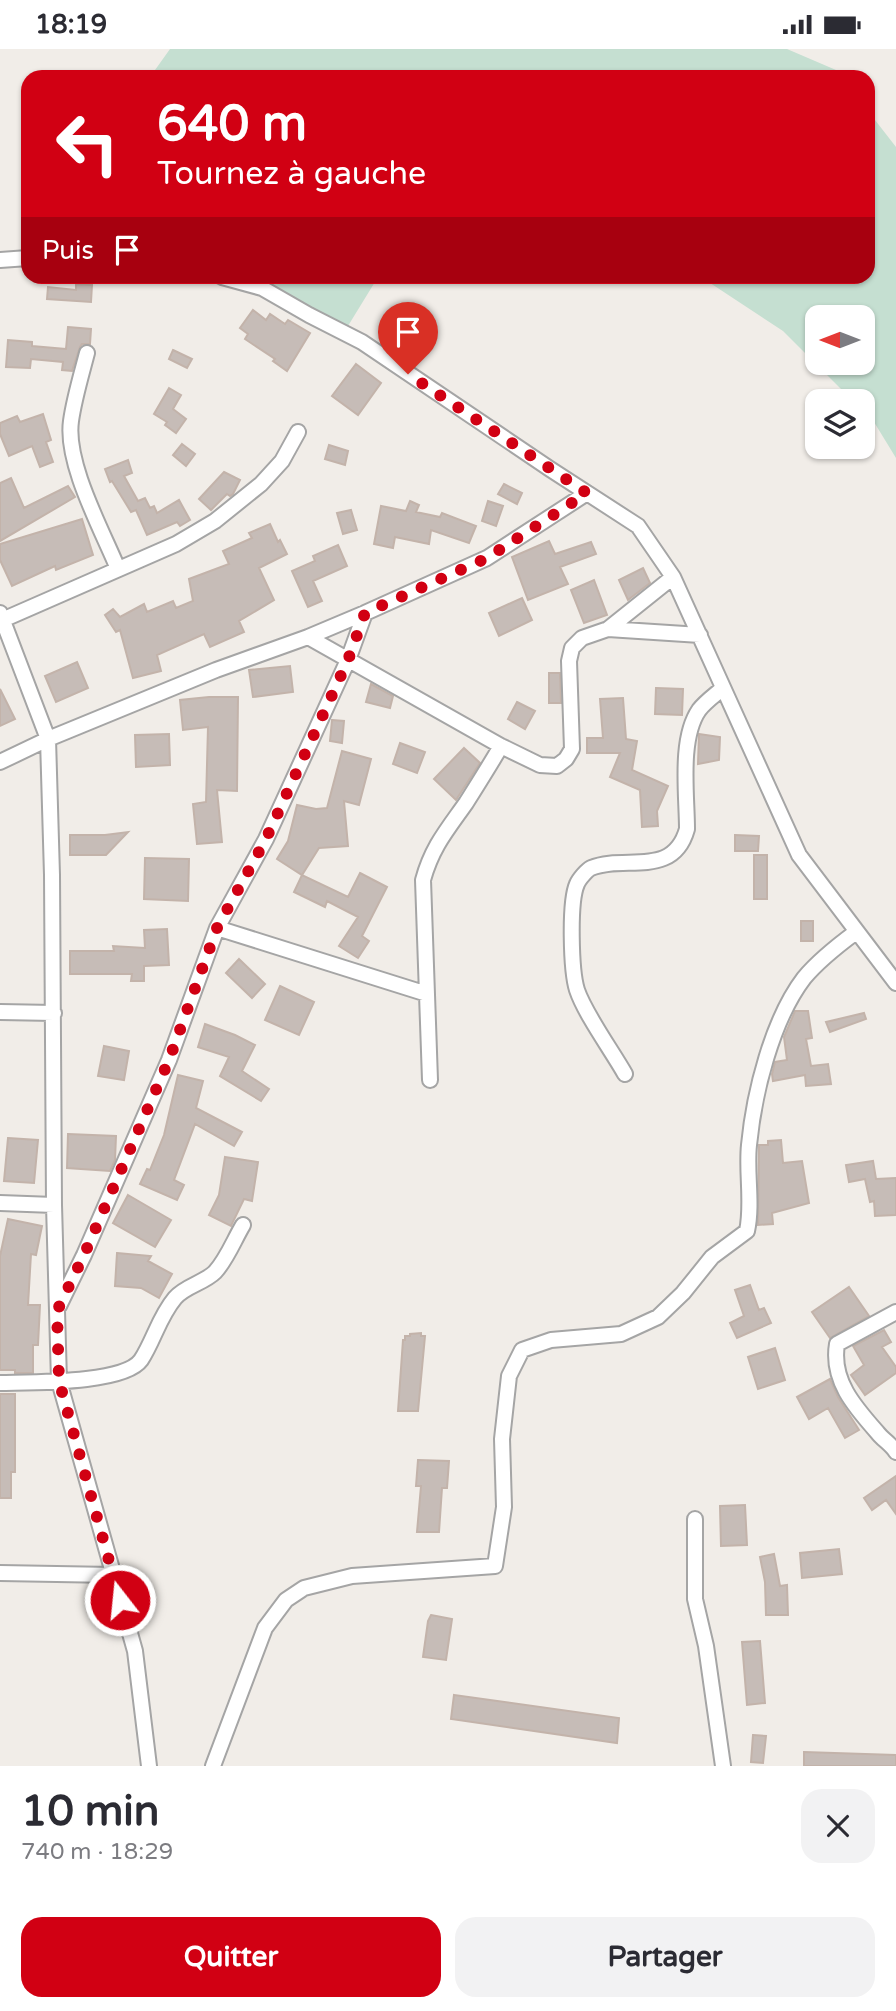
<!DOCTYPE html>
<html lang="fr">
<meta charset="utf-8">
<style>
body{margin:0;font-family:"Varela Round",sans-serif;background:#f2f2f3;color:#2b2b33;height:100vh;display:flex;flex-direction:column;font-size:26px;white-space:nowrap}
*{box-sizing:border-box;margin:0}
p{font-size:23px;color:#7c7c81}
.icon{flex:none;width:38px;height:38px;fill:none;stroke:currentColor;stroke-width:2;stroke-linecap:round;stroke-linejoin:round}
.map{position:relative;height:1717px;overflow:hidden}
.drawer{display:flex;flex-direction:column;background:#fff;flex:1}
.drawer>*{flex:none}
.top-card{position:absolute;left:21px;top:21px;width:854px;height:214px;border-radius:21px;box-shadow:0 2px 5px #0004;background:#d10013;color:#fff;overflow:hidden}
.needle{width:46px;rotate:270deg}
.buttons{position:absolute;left:805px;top:256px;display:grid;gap:14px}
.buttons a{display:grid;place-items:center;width:70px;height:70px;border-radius:14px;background:#fff;box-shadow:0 2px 5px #0004;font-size:35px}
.pin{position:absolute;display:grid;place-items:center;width:60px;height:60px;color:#fff;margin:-72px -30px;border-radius:50% 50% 50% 0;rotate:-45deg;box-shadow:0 0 7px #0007}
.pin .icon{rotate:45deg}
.me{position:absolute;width:77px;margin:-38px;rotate:344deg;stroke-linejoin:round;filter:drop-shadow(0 0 5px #0008)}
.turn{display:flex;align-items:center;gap:24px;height:147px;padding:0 21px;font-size:32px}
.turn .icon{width:91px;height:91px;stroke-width:2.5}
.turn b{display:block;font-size:49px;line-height:60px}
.then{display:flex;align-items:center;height:66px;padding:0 21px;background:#0003;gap:14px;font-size:26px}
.round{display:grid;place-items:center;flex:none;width:74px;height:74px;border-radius:21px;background:#f2f2f3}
.overview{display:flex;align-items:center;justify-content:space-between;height:119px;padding:0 21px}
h1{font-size:42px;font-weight:800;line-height:52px}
.action{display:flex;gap:14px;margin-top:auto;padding:14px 21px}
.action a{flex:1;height:80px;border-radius:21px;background:#d10013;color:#fff;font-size:28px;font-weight:800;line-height:80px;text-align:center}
.action a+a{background:#f2f2f3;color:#2b2b33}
.status{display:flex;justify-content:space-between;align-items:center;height:49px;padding:0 35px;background:#fff;direction:ltr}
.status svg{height:19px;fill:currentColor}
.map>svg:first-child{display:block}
.wetland{fill:#c5dfd1;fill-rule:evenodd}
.building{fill:#c6bcb7;stroke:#c3b3aa;stroke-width:2}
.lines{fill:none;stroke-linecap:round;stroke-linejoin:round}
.minor-casing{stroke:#a5a5a5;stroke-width:18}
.minor{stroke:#fff;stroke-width:14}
.route{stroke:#d10013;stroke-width:12;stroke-dasharray:0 21.6}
</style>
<div class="status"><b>18:19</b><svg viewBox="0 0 49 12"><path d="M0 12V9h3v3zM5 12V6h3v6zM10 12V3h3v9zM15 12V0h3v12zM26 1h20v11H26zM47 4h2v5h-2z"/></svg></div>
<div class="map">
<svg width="896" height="1717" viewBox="0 0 896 1717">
<rect width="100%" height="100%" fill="#f1ede8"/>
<path class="wetland" d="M170 0H787L836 21 841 28H150Z
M868 62 896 98V409L874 373 863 362V352H853L783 282 701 228H868ZM817 268H863V313H817Z
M231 228H378L340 290Z"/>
<path class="building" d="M76 235 92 236 91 253 47 250 48 238 76 241Z
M253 261 266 271 270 265 285 275 288 271 310 284 287 322 273 312 275 310 245 290 248 285 240 279Z
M68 278 91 280 90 295H82L80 298 72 322 62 321 63 313 31 310 30 319 6 318 8 291 32 293V297L66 300Z
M173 301 192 310 187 319 169 310Z
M356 315 381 334 358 366 332 347Z
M169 339 181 346 173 360 186 370 176 384 165 376 167 373 154 365Z
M43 365 51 391 46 393 53 413 40 418 32 397 9 407 0 385V374L17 367 20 373Z
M182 395 195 405 186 417 173 406Z
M329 396 348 402 345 416 325 410Z
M128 411 132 424 124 427 138 452 145 449 150 459 154 457 157 464 179 451 190 471 180 477 177 473 147 486 136 461 131 463 112 432 110 433 105 420Z
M224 423 240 431 233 445 230 447 227 445 211 461 199 450Z
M11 429 24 459 68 437 75 448 0 492V434Z
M504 435 522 444 517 455 498 445Z
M410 452 419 456 416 463 440 468 442 464 476 477 469 494 431 481 429 495 395 488 393 499 374 495 381 457 406 462Z
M488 452 503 457 496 477 482 472Z
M351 461 357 481 343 485 337 464Z
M82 470 93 506 56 521 55 517 12 537 0 511V495Z
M270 475 278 493 280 491 287 505 259 519 274 551 239 572 244 583 210 598 204 585 157 606 161 622 133 629 120 581 116 583 105 566 113 560 120 568 144 555 147 563 173 552 176 559 193 552 189 530 229 515 223 502 252 489 249 484Z
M549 492 555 505 591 493 596 505 560 518 568 535 528 551 512 508Z
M338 496 347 517 313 532 322 552 308 558 292 522 315 512 313 507Z
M643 519 650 534 628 551 619 531Z
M594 531 607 566 584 574 571 541Z
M522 549 532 571 499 587 489 564Z
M77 613 88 639 56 653 45 627Z
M290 617 293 643 253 648 249 621Z
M549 624H560L561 654H549Z
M371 635 393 647 390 659 366 653Z
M656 639 683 640 682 666 655 665Z
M0 640 15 670 0 677Z
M209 648H238L237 742 217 741 222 793 197 795 193 755 206 753 208 678 183 681 180 651Z
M623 649 626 690 637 692 632 721 668 737 657 762 658 777 642 778 640 741 610 728 620 704H587V689H603L600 650Z
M517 653 535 662 525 680 508 670Z
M332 671 344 672 342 694 330 692Z
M169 685 170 716 136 718 135 686Z
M699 685 720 688 719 711 698 715Z
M400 694 425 703 417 724 393 715Z
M464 699 480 714 456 751 434 730Z
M342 702 371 710 359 756 344 752 348 797 319 799 302 826 277 810 288 792 297 756 316 760 327 759Z
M128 783 106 806H70V786H105Z
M735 786 759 787 758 802H735Z
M754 806H767V850H754Z
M145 809 189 810 188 852 144 850Z
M360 824 387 838 362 887 369 892 358 909 339 897 358 868 327 852 325 858 294 843 302 826 348 848Z
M801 872H813V892H801Z
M167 880 169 916 144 917V932H131L132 925H70V902H114L113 897 145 899 144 881Z
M239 910 265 935 252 949 226 924Z
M280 937 314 953 299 986 265 971Z
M795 962H808L812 989 806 990 811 1017 828 1015 831 1035 806 1037 805 1026 773 1032 772 1025 775 1013 787 1011 784 988Z
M864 964 866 970 830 983 826 973Z
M205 975 235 986 255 996 242 1022 269 1040 261 1052 220 1027 229 1008 198 998Z
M104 997 129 1002 124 1031 98 1027Z
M178 1026 203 1032 196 1059 242 1083 234 1097 195 1075 174 1131 184 1136 177 1151 140 1135 147 1120 150 1121 164 1086Z
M68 1085 116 1087 115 1111 110 1122 67 1119Z
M8 1089 38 1091 34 1134 4 1132Z
M781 1091 783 1114 802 1112 809 1154 772 1164 773 1175 758 1176 759 1096H768V1092Z
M225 1108 258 1113 252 1152 244 1150 231 1177 209 1166 219 1146Z
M873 1112 876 1130 896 1129V1166L875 1167 874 1152 870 1153 865 1130 849 1133 846 1116Z
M128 1146 171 1171 155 1198 113 1174Z
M8 1170 42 1177 36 1206 31 1205 28 1256H40L38 1296H33V1324H15V1321H0V1207Z
M117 1204 151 1207 148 1212 172 1225 159 1249 141 1239 115 1237Z
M750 1236 759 1261 764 1259 771 1274 737 1289 730 1274 744 1267 735 1241Z
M849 1238 869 1267 830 1289 812 1263Z
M884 1281 891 1293 882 1298 896 1318V1324L865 1346 851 1326 864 1316 853 1297Z
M421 1284V1287H425L418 1362H398L403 1291H405V1287H410V1285Z
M775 1299 785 1331 758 1340 748 1308Z
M830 1330 838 1348 859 1381 845 1389 828 1359 809 1370 797 1348Z
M0 1345H15V1423H11V1449H0Z
M418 1411 449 1412 447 1439H442L439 1483H417L421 1437H416Z
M896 1427V1465L886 1451 872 1461 864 1449Z
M745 1456 747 1496 721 1497 720 1457Z
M839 1500 842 1525 802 1529 800 1504Z
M774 1505 780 1537 787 1536 788 1566H766L765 1533 760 1508Z
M431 1566 452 1570 446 1611 423 1608 428 1572Z
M760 1592 765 1654 747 1656 742 1593Z
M454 1646 619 1669 617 1694 451 1670Z
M753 1686 766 1687 763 1714 751 1713Z
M804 1703 896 1706V1717H804Z"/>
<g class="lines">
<defs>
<path id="minor" d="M0 211 28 209
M222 228 262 239 309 266 362 293 550 420 638 477 673 528 799 806 896 934
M87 304C81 327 74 350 71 372 65 414 102 481 118 520
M0 564 48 690 52 826 54 1156 59 1332 135 1602 149 1717
M0 572 176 495 215 472 261 435 282 412 298 383
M608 580 700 586
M308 588 501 697 540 716 557 717 566 710 572 700 569 612 572 599 582 589 608 580 673 528
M0 713 48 690 216 621 308 588 365 564 487 509 587 444
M217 879 427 945
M0 963 54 964
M625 1025C612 1002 585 965 577 941 571 922 569 853 577 835 579 830 587 821 591 819 625 805 673 830 687 780 687 746 679 690 699 661 705 653 715 646 723 639
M430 1031 423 831C432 798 447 781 466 754 478 735 490 716 501 697
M0 1154 54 1156
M59 1257 84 1206 169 1011 217 879 266 790 348 611 365 564
M896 1263 837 1295C831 1331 854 1357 877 1383 883 1391 891 1395 896 1403
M0 1334C30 1333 124 1335 141 1311 154 1291 159 1268 175 1249 185 1237 204 1234 215 1223 227 1210 234 1191 243 1176
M695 1470V1550L706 1597 723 1717
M0 1524 113 1526
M213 1717 265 1579 286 1551 304 1539 352 1527 495 1517 504 1458 502 1390 509 1327 522 1301 551 1291 621 1285 658 1268 683 1244 712 1208 747 1182C753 1154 746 1124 749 1096 754 1044 772 971 804 929 819 911 837 897 856 883"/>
</defs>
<use href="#minor" class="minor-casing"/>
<use href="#minor" class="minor"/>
</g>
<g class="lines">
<path class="route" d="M120 1551 59 1332 57 1262 84 1206 169 1011 217 879 266 790 348 611 365 564 487 509 587 444 408 325"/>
</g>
</svg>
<div class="buttons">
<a><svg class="needle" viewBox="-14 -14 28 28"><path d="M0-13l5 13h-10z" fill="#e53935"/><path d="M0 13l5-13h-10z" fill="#7c7c81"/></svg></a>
<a><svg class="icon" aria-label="layers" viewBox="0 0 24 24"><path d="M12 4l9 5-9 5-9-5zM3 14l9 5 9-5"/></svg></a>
</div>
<div class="pin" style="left:408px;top:325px;background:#d93025"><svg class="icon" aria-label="arrive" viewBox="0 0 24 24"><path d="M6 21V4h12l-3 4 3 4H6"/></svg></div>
<svg class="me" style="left:120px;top:1551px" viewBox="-20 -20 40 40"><circle r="17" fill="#d10013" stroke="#fff" stroke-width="3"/><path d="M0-11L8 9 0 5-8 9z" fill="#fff"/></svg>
<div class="top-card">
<div class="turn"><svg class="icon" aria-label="left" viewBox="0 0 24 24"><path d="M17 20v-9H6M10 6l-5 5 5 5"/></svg><div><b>640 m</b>Tournez à gauche</div></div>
<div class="then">Puis<svg class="icon" aria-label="arrive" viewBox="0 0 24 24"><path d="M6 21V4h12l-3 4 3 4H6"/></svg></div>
</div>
</div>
<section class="drawer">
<div class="overview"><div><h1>10 min</h1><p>740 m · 18:29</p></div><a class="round"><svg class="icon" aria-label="close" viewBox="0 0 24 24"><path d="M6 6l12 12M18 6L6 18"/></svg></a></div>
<div class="action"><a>Quitter</a><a>Partager</a></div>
</section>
